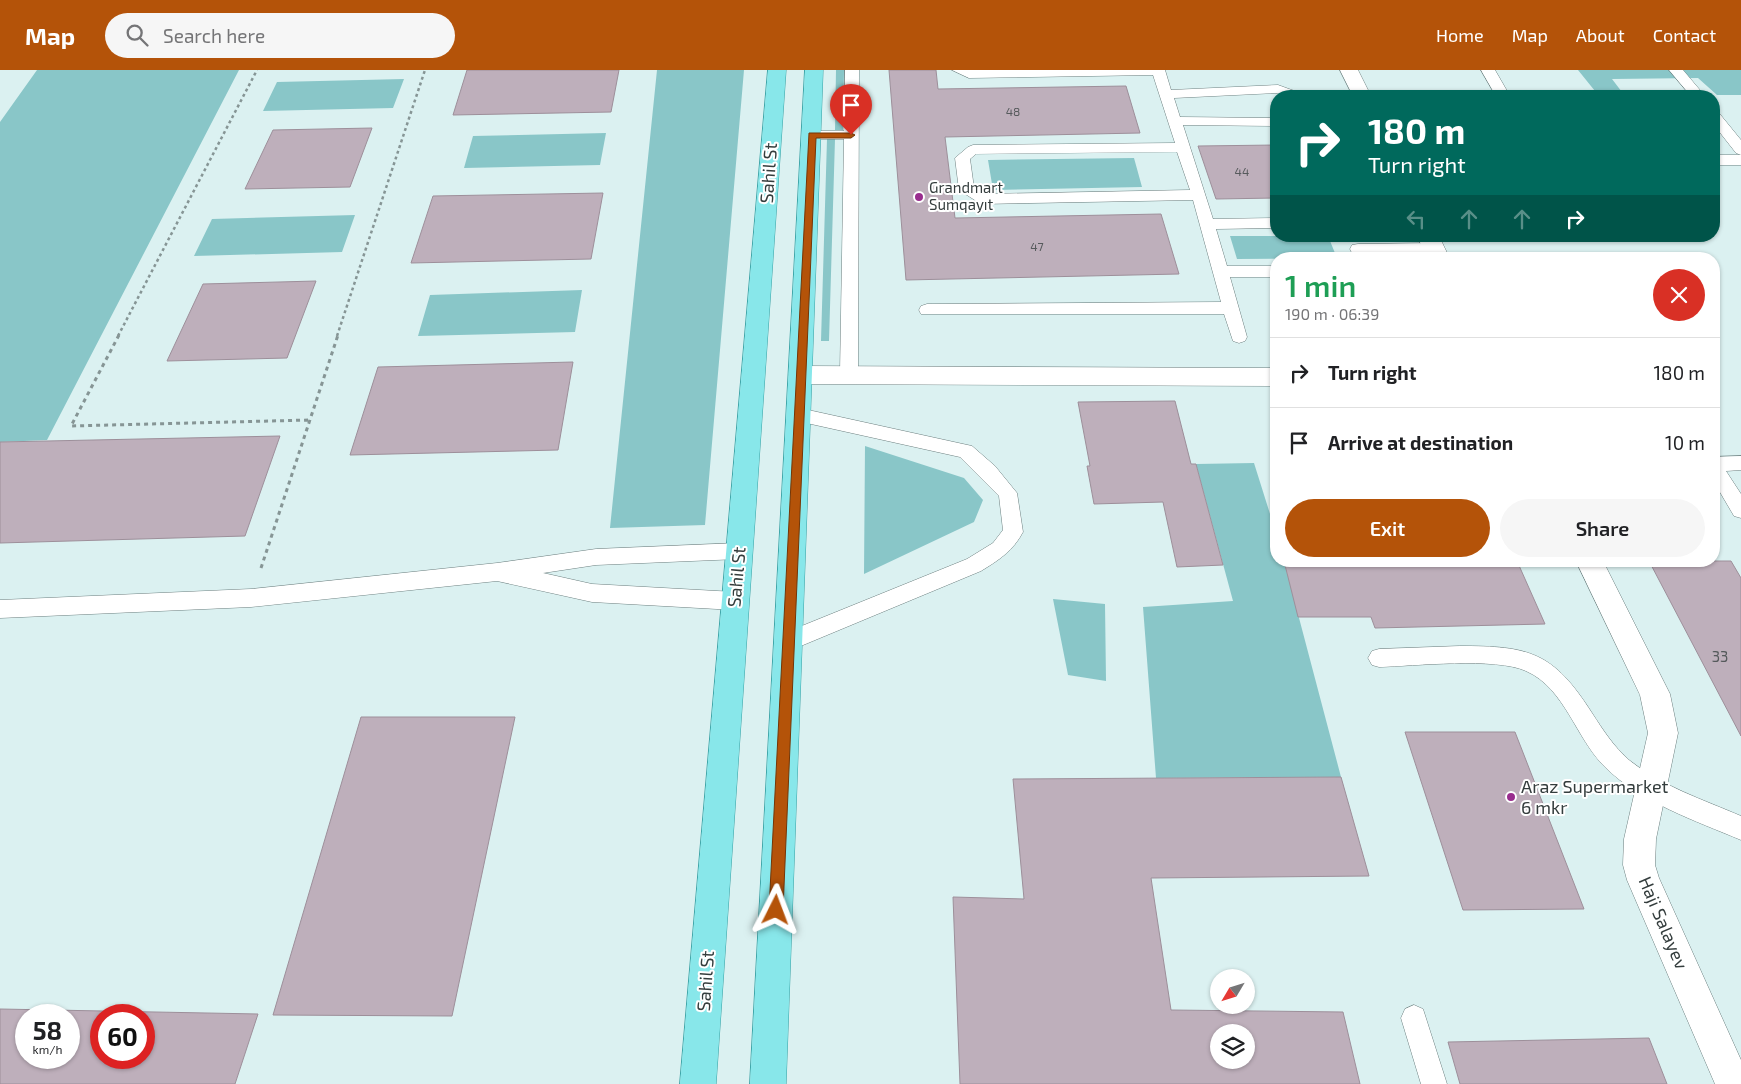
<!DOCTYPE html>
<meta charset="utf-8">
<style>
body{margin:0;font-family:"Exo 2",sans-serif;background:#f6f6f6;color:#202124;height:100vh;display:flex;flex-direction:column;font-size:19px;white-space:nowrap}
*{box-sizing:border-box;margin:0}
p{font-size:16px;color:#757577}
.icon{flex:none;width:28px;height:28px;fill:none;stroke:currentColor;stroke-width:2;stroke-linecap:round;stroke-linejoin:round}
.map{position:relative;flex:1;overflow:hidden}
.side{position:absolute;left:1270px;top:182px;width:450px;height:315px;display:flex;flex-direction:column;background:#fff;border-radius:20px;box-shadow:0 1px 4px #0004}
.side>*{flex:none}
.guide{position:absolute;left:1270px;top:20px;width:450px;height:152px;border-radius:20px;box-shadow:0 1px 4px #0004;background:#00695c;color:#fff;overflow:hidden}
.needle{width:32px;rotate:232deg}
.controls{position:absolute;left:1210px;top:899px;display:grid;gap:10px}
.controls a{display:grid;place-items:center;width:45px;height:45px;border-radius:50%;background:#fff;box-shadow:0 1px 4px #0004;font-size:25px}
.speed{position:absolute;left:15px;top:934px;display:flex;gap:10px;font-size:25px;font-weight:700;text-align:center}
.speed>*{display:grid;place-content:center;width:65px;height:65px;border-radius:50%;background:#fff;box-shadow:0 1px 4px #0004;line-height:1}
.speed small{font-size:12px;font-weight:400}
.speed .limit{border:8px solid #d22;background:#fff;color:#111}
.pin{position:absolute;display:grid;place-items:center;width:42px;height:42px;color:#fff;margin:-51px -21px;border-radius:50% 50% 50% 0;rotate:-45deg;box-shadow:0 0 5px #0007}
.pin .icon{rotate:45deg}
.me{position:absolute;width:55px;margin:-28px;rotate:3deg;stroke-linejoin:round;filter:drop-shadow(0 0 4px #0008)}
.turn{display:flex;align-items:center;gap:18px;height:105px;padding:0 15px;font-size:22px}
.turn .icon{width:65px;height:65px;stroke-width:2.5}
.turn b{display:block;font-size:35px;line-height:42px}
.lanes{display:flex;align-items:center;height:48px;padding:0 15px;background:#0003;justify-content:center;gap:25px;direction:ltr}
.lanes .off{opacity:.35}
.round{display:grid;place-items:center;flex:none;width:52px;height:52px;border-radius:26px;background:#f6f6f6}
.head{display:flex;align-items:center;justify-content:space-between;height:85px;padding:0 15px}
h1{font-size:30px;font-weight:600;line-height:38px;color:#1e9e55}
.button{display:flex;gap:10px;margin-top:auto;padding:10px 15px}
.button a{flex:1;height:58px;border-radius:30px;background:#b45309;color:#fff;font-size:20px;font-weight:600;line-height:58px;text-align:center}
.button a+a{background:#f6f6f6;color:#202124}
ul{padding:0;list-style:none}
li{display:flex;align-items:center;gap:15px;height:70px;padding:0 15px;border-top:1px solid #e0e0e0}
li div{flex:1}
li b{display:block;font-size:19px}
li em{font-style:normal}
header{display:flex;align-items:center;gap:30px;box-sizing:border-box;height:70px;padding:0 25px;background:#b45309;color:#fff}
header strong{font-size:24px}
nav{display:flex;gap:28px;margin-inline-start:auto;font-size:18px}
.search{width:350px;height:45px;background:#f6f6f6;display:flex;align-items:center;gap:12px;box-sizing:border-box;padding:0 18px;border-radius:28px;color:#757577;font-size:19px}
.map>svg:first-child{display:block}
.green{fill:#89c6c8}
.building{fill:#beafbb;stroke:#9d8f9a;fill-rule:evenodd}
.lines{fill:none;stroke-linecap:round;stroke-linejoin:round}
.service-casing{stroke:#6d8080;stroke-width:1}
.minor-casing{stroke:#6d8080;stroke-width:1}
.primary-casing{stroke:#37a1a4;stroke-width:1}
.path-far1{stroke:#869595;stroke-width:2.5;stroke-dasharray:3 3;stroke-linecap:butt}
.path{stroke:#869595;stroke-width:3;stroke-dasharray:4 4;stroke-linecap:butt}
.service{fill:#fff;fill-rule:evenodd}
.minor{fill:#fff;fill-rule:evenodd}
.primary{fill:#88e7ea;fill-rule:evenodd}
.route{fill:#b45309;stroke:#753606}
.poi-dot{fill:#992d8e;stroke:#fff;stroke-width:2}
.labels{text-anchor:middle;stroke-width:4;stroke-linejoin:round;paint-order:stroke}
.far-number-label{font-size:12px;fill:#565a5c}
.far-poi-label{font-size:15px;fill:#343d3d;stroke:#fff;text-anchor:start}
.number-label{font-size:15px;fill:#565a5c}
.street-label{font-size:18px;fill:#343d3d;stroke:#fff}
.poi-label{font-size:18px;fill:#343d3d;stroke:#fff;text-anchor:start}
</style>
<header>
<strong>Map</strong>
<div class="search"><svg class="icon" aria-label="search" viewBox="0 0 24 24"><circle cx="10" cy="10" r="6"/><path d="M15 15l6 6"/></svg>Search here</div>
<nav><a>Home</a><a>Map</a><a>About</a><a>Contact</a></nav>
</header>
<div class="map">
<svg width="1741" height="1014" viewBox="0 0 1741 1014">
<rect width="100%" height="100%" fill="#dbf1f1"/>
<path class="green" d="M37 0H239L47 370 0 372V52Z
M657 0H744L705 455 610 458Z
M836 0H844L843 60H835Z
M1578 0H1741V25H1717L1698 8 1612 9 1625 26H1599Z
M404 9 393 38 263 41 277 12Z
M606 63 600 95 464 98 473 66Z
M827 69H835L829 271H821Z
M1134 88 1142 117 993 120 988 90Z
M355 145 342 182 194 186 212 149Z
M1230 166H1328L1337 188 1237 189Z
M582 220 575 262 418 266 430 225Z
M865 376 964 408 983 430 974 452 864 504Z
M1254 393 1276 463V491H1284L1341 707 1156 708 1143 537 1233 531 1196 394Z
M1053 529 1105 534 1106 611 1068 605Z"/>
<path class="building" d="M467 0H619L611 42 453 45Z
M889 0H936L938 19 1126 16 1140 63 945 67 955 148 1161 144 1179 204 906 210Z
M372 58 350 117 245 119 273 60Z
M1276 75V128L1216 129 1198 76Z
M603 123 591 189 411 193 433 126Z
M316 211 287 288 167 291 203 214Z
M573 292 558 380 350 385 378 297Z
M1175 331 1191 394H1196L1223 495 1177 497 1163 432 1094 434 1087 396H1090L1078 332Z
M280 366 245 466 0 473V372Z
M1284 491H1517L1545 554 1375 558 1371 547H1298Z
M1649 491H1731L1741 508V666Z
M361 647H515L452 946 273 945Z
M1405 662H1515L1584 839 1463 840Z
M1341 707 1369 806 1151 808 1171 940 1343 942 1360 1014H960L953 827 1024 829 1013 709ZM1219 962H1246V990H1219Z
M0 939 258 944 235 1014H0ZM26 945H69V988H26ZM101 945H144V988H101Z
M1649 968 1667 1014H1460L1448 972Z"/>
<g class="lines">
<defs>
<path id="service" d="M845 0H859L858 304 855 309 849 310 843 309 840 304 844 69H812L805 65 812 61H844Z
M952 0H1165L1171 20 1278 15 1300 23 1302 26H1284L1276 23 1174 28 1180 47 1276 48V56L1183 55 1213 149 1276 148V158L1216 159 1227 196H1276V207H1230L1247 267 1245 271 1239 273 1233 271 1224 244H921L919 240 921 236 927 234 1221 232 1193 130 981 134 959 120 955 88 968 77 973 75 1175 73 1153 5 969 8ZM1177 82 1190 120 984 124 974 118 970 89 976 84Z
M1481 0H1495L1510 26H1496Z
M1669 0H1683L1705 26H1691Z
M1714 42 1719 43 1741 70V85L1736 83 1714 55Z
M1714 85H1741V95H1714Z
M1434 173 1440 174 1442 178 1440 182 1358 184 1352 183 1350 179 1352 175 1358 174Z
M799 338 972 376 995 396 1017 423 1023 462C1013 481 999 490 981 501L796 578 789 580 782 578 779 571 782 564 967 489 993 473 1003 460 999 426 960 387 793 350 790 345 793 340Z
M1741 386V400L1726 401 1741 424V448L1734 446 1714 412V387Z
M739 473 746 475 749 481 746 487 739 489 596 495 543 503 592 514 735 522 742 525 745 531 742 537 735 540 592 532 497 511 251 537 0 548V530L251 519 497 493 596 479Z
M1460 576C1530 576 1553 582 1592 643 1603 660 1614 677 1629 690 1661 716 1704 730 1741 746V770C1696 751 1640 732 1605 697 1576 669 1565 618 1526 601 1496 587 1414 596 1379 597L1372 595 1368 588 1372 581 1379 579Z
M1414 935 1423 939 1447 1014H1421L1401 948 1405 939Z"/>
<path id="minor" d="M1340 0H1358L1371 26H1353Z
M1417 166H1439L1450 189H1428Z
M801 296 1276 298V316L801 314 793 311 789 305 793 299Z
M1576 491H1603L1670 624 1678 663 1656 769 1655 795 1659 808 1741 990V1014H1715L1627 810 1623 795 1624 769 1648 663 1640 625Z"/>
<path id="primary" d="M768 0H786L716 1014H680Z
M805 0H823L786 1014H750Z"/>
</defs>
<use href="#service" class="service-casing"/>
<use href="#minor" class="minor-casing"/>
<use href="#primary" class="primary-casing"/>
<path class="path-far1" d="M118 266 257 0
M337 266 425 0"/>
<path class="path" d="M119 265 71 356 310 350
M261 498 338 265"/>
<use href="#service" class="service"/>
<use href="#minor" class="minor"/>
<use href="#primary" class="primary"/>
</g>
<path class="route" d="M809 63H851L855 65 851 68H816L783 840 781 845 776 847 771 845 769 840Z"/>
<g class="poi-dot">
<circle cx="919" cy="127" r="5"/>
<circle cx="1511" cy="727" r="5"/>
</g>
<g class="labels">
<g class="far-number-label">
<text x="1013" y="46">48</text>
<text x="1242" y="106">44</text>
<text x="1037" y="181">47</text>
</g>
<g class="far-poi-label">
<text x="929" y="123">Grandmart<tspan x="929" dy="17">Sumqayıt</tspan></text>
</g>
<g class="number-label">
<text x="1720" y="592">33</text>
</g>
<g class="street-label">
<text transform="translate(769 103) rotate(-86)" y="6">Sahil St</text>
<text transform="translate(737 507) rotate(-85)" y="6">Sahil St</text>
<text transform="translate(1663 853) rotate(67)" y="6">Haji Salayev</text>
<text transform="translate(706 911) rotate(-86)" y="6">Sahil St</text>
</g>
<g class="poi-label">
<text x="1521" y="723">Araz Supermarket<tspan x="1521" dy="21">6 mkr</tspan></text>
</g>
</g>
</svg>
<div class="controls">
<a><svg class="needle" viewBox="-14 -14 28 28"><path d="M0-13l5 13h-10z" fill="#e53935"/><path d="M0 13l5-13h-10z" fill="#757577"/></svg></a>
<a><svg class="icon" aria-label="layers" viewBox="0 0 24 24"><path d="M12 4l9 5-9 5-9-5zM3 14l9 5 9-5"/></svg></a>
</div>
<div class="speed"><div>58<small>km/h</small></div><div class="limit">60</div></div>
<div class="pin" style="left:851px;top:65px;background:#d93025"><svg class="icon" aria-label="arrive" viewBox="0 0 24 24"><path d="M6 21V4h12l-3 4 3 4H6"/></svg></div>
<svg class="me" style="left:776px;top:840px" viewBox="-20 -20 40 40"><path d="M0-17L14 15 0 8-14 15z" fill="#b45309" stroke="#fff" stroke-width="4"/></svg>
<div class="guide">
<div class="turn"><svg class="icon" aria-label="right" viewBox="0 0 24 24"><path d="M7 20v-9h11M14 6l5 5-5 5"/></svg><div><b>180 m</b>Turn right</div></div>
<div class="lanes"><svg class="icon off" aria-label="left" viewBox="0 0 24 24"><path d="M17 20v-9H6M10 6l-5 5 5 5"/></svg><svg class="icon off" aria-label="ahead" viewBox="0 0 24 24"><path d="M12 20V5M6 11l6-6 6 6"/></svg><svg class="icon off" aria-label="ahead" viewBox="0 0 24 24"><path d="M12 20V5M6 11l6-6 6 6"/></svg><svg class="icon" aria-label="right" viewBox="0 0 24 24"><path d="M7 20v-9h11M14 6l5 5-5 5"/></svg></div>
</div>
<section class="side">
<div class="head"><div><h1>1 min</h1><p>190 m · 06:39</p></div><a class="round" style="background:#d93025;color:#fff"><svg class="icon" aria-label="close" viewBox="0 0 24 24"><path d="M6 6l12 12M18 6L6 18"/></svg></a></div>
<ul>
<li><svg class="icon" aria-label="right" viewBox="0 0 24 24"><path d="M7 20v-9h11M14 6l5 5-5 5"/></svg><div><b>Turn right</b></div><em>180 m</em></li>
<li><svg class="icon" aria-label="arrive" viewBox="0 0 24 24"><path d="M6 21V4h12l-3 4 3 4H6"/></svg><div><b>Arrive at destination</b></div><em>10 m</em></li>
</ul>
<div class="button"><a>Exit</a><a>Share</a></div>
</section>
</div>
